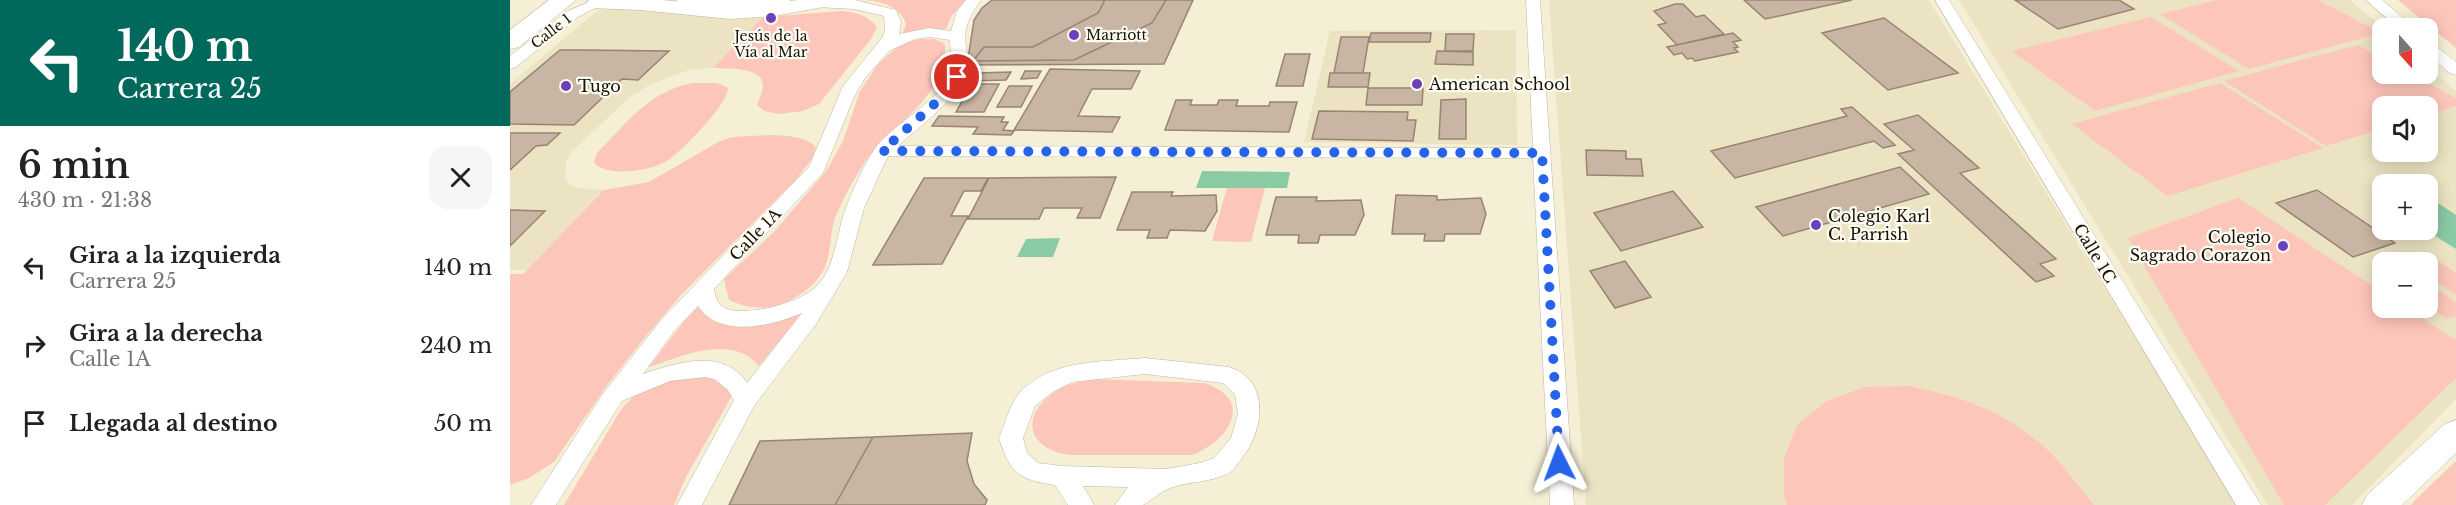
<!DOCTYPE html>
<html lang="es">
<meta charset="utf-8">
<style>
body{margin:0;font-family:"Libre Baskerville",serif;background:#f6f6f6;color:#222;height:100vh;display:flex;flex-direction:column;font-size:22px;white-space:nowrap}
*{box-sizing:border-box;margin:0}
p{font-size:20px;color:#767676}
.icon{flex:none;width:33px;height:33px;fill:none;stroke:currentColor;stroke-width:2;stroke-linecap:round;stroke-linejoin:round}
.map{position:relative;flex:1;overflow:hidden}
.details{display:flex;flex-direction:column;background:#fff;width:510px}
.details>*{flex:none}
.top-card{background:#00695c;color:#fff;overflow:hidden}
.needle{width:39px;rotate:159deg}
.controls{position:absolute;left:1862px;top:18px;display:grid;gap:12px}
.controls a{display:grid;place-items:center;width:66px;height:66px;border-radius:12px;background:#fff;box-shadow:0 3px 15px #0003;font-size:30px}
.pin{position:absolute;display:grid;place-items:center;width:51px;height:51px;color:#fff;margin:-26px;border:3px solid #fff;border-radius:50%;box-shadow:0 2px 6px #0007}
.me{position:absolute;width:66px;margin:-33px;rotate:357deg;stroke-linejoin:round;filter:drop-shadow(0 0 4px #0008)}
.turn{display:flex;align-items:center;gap:21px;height:126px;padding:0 18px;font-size:27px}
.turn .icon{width:78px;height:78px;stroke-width:2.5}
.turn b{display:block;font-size:42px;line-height:51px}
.round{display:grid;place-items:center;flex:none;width:63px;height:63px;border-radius:18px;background:#f6f6f6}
.head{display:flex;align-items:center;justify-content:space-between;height:102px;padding:0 18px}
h1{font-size:36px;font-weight:600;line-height:45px}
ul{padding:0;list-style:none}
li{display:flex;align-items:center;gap:18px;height:78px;padding:0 18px}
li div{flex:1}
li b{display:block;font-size:22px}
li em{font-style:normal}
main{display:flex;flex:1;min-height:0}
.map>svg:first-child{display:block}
.built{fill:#ece3c3;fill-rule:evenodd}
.green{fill:#fdc6bb}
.water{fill:#8acaa5}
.building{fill:#c9b5a3;stroke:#978473;stroke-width:1.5}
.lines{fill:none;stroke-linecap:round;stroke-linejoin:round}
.minor-casing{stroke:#beb7a0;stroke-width:1}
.secondary-casing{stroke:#beb7a0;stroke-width:1}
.trunk-casing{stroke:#beb7a0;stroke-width:1}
.minor{fill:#fff;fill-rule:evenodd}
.secondary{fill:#fff;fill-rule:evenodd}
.trunk{fill:#fff;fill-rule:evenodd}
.route{stroke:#2563eb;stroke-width:10;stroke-dasharray:0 18}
.poi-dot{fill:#6b40b8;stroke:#fefcf2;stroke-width:2}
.labels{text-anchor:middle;stroke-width:4.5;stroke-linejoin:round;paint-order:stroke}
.far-street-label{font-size:14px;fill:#141209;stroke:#fefcf2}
.far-poi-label{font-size:14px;fill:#141209;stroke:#fefcf2;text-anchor:start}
.poi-label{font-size:16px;fill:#141209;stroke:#fefcf2;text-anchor:start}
.street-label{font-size:16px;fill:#141209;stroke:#fefcf2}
</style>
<main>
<section class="details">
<div class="top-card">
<div class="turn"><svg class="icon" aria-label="left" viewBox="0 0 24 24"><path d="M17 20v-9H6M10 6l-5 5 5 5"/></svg><div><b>140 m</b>Carrera 25</div></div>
</div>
<div class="head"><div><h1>6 min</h1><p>430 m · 21:38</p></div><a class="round"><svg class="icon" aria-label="close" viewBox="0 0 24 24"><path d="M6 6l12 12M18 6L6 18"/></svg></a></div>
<ul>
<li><svg class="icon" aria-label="left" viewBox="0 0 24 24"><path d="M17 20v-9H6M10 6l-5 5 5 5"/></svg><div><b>Gira a la izquierda</b><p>Carrera 25</p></div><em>140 m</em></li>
<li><svg class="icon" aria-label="right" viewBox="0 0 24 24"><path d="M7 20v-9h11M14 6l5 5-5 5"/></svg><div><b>Gira a la derecha</b><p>Calle 1A</p></div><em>240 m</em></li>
<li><svg class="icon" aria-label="arrive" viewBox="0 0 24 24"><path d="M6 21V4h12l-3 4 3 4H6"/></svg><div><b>Llegada al destino</b></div><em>50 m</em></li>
</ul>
</section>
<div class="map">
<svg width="1946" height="505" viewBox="0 0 1946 505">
<rect width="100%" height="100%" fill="#f5efd6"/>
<path class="built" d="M1039 0H1419L1727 505H1076Z
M1449 0H1840L1873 28 1872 74H1917V66L1946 91V399L1842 505H1758ZM1872 106H1917V152H1872ZM1872 184H1917V230H1872ZM1872 262H1917V308H1872Z
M96 6 202 16 253 17 203 68 179 70 141 84 119 98 73 141 62 151 56 162 55 180 66 188 94 190 17 270H0V84L87 11Z
M1006 30 1007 145 794 142 820 31Z"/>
<path class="green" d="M356 0H457L442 15 436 29 412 30 392 35 396 24C390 6 373 2 356 0Z
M1708 0H1808L1871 33 1739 69 1650 14Z
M1888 0H1946V48Z
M333 11C347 13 358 15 367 27L361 39 309 104 293 111 269 114 254 111 247 105C249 99 253 92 253 86 253 66 217 69 203 68L253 17Z
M1641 17 1729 71 1585 111 1502 51Z
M411 39H424L435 44C437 99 380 125 353 165 343 181 332 200 325 218 318 239 323 264 305 282 280 307 251 315 219 300L214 279 264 232 317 170 333 141 350 91 369 63 391 44Z
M1848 45 1872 58V74H1901L1946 98V106L1917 115V106H1872V129L1816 146 1714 81Z
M182 83H207L218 88C219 103 169 155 155 162 140 171 95 178 84 162L87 153C118 122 138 92 182 83Z
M1710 83 1813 148 1658 196 1562 124Z
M260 135C275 136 294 135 306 147L302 159 284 182 171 295 132 341 98 384 44 462 19 478 0 485V274H13L94 190 139 182 210 141 223 137Z
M717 188H755L741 242 702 241Z
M1728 198 1872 292V308H1896L1946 340V378L1815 505H1774L1618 238Z
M1917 253 1946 273V295L1917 275V262H1899L1895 260Z
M1917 282 1946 302V316L1937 319 1917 305Z
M188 303 211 318 298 305 249 366C222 333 171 356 139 367Z
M157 376 221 377 223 394 176 477 164 505H54L112 408 125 395Z
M583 379 695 383C746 401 718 441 682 455H560C511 448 512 409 551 388 561 383 572 381 583 379Z
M1399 386C1453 397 1490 409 1533 446 1552 462 1568 486 1584 505H1277L1274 497V458L1288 424 1317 401 1355 387Z
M1946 461V505H1901L1906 499Z"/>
<path class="water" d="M692 171 780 172 777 188H686Z
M1928 203 1946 215V249L1916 230 1917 207Z
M550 238 543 257H507L516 239Z"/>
<path class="building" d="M482 0H683L654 64 457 65 464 20 472 8Z
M595 0H656L642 23 564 60 463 61 474 47H523L588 13Z
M1234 0H1342L1255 19Z
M1505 0H1609L1624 9 1548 29Z
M1165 4H1173L1186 17 1194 15 1214 34 1167 45 1148 25 1156 23 1144 11Z
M1374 18 1448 73 1378 90 1312 33Z
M861 33H921L920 42H859Z
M1223 33 1231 40 1223 42 1228 47 1224 48 1228 52 1185 61 1182 58 1177 59 1172 53 1164 55 1157 47Z
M936 34H964L963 51H935Z
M831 37H859L853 73H824Z
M50 50H71L159 51 128 80 112 79 64 125 0 124V92Z
M927 51 963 52V65L925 64Z
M775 54H800L793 86H766Z
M540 69 630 71 621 89H582L568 116 610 117 602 132 504 130Z
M515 71H531L527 78 511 79Z
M501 72 496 80 460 81 465 73Z
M820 73H860L858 87H818Z
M462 84H489L474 112H446Z
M499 86H522L511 107H487Z
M858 88H913L912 105H856Z
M956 99V139H929L931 100Z
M666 100H682L680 105H707L709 100H728L726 106H759L760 102H787L779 132 655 130Z
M1342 107 1385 145 1373 148 1364 141 1225 178 1201 151 1337 116 1331 109Z
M809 111 898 112 897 120H906L903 141 802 139Z
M1408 115 1469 168 1450 173 1546 259 1530 264 1544 276 1526 282 1388 154 1404 150 1374 124Z
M429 116 494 117 491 122H498L493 130 504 131 501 135 463 134 468 127 422 126Z
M0 133H50L37 145 26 146 0 170Z
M1076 150 1116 151V159H1131L1133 176 1077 175Z
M1390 167 1419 194 1273 236 1246 207Z
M606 177 590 218H567L572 208H534L529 219H458L479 178Z
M414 178H478L471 191H454L441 216H458L432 264 363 265Z
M1807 190 1885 243 1843 257 1766 203Z
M1163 191 1193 227 1111 251 1084 213Z
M622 192H663L661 196 706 195 707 211 695 231 660 230 657 238H637L640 230H607Z
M886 195 927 196V200L971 198 976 214 970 234H935L934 241H914L915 234H882Z
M766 197H807L806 201 851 200 854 215 845 235H810L808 243H788L789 235H756Z
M0 210 35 211 0 246Z
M1115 261 1141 297 1105 308 1080 271Z
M462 433 457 461 464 484 477 500 475 505H325L363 437Z
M363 437 325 505H219L250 441Z"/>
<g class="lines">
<defs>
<path id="minor" d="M301 0H345L386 10 391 22 389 34 419 28 441 31 447 11 456 0H471C460 15 453 27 456 47 457 54 459 63 457 70 451 97 408 127 388 146L1023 148 1016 0H1030L1064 505H1040L1023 158 378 156 354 208 337 272 306 324 244 406 192 505H167L224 400 217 389 204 379 195 377 160 381 112 401 46 505H21L92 395 151 320 299 167 333 86 372 38 375 30 374 16 344 9 306 7 301 6 299 3ZM419 37 440 40C440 49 443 59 442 68 437 98 380 125 364 150 353 167 343 189 336 208 327 231 326 262 311 281 296 301 256 311 232 311 215 311 206 306 204 289L313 173 344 97 355 78 379 51 405 39ZM188 306C210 339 262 326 292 313L237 383C214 347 165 363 133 374L165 330Z
M1425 0H1439L1751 505H1726Z
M1856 0H1872L1905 28H1888Z
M81 1 88 0 93 4 68 17 6 67 0 69V56L58 11Z
M1917 41 1922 43 1946 62V75L1940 73 1917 54Z
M635 358 719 367C761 380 754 432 731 459 727 464 724 470 719 473 700 483 679 481 660 488 650 492 642 500 633 505 626 505 612 505 605 505L618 487 573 486 584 505H558L545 485C509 480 500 473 489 438 495 425 499 406 508 395 537 359 594 362 635 358ZM635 374 713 383 725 394 728 414 721 438 704 458 690 463 656 469 552 466 528 463 517 453 513 438 525 406 544 391 562 382Z"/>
<path id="secondary" d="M79 0H152L220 6 289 0H333L330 4 264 16 220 19 130 10 79 8 76 4Z
M1946 420V453L1892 505H1852L1857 495 1935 424Z"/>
<path id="trunk" d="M39 0H66L9 47 0 49V30Z
M166 0H280L276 5C244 13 202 13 170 5Z"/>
</defs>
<use href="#minor" class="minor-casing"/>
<use href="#secondary" class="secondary-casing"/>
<use href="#trunk" class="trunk-casing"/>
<use href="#minor" class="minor"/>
<use href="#secondary" class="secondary"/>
<use href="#trunk" class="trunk"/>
</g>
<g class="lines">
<path class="route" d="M447 77 431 98 372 151 1032 153 1049 463"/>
</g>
<g class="poi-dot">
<circle cx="261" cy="18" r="6"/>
<circle cx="564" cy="35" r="6"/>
<circle cx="907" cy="84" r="6"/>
<circle cx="56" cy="86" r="6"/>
<circle cx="1306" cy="225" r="6"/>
<circle cx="1773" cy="246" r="6"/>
</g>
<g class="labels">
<g class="far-street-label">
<text transform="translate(41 31) rotate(-38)" y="5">Calle 1</text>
</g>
<g class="far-poi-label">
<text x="576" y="40">Marriott</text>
<text x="261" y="41" text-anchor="middle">Jesús de la<tspan x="261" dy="16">Vía al Mar</tspan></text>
</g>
<g class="poi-label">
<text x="919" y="90">American School</text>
<text x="68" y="92">Tugo</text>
<text x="1318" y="222">Colegio Karl<tspan x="1318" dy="18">C. Parrish</tspan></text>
<text x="1761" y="243" text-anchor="end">Colegio<tspan x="1761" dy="18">Sagrado Corazon</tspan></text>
</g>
<g class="street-label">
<text transform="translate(245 234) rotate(-46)" y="6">Calle 1A</text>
<text transform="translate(1585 253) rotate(59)" y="6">Calle 1C</text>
</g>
</g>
</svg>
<div class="controls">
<a><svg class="needle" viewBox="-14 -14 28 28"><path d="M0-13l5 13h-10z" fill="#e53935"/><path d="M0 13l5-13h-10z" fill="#767676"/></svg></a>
<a><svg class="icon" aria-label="sound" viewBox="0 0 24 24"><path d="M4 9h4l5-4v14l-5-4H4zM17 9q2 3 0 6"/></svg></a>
<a>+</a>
<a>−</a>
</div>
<div class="pin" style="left:447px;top:77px;background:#d93025"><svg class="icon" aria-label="arrive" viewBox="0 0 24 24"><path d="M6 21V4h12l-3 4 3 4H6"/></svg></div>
<svg class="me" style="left:1049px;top:463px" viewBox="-20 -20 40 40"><path d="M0-17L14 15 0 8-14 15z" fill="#2563eb" stroke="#fff" stroke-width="4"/></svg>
</div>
</main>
